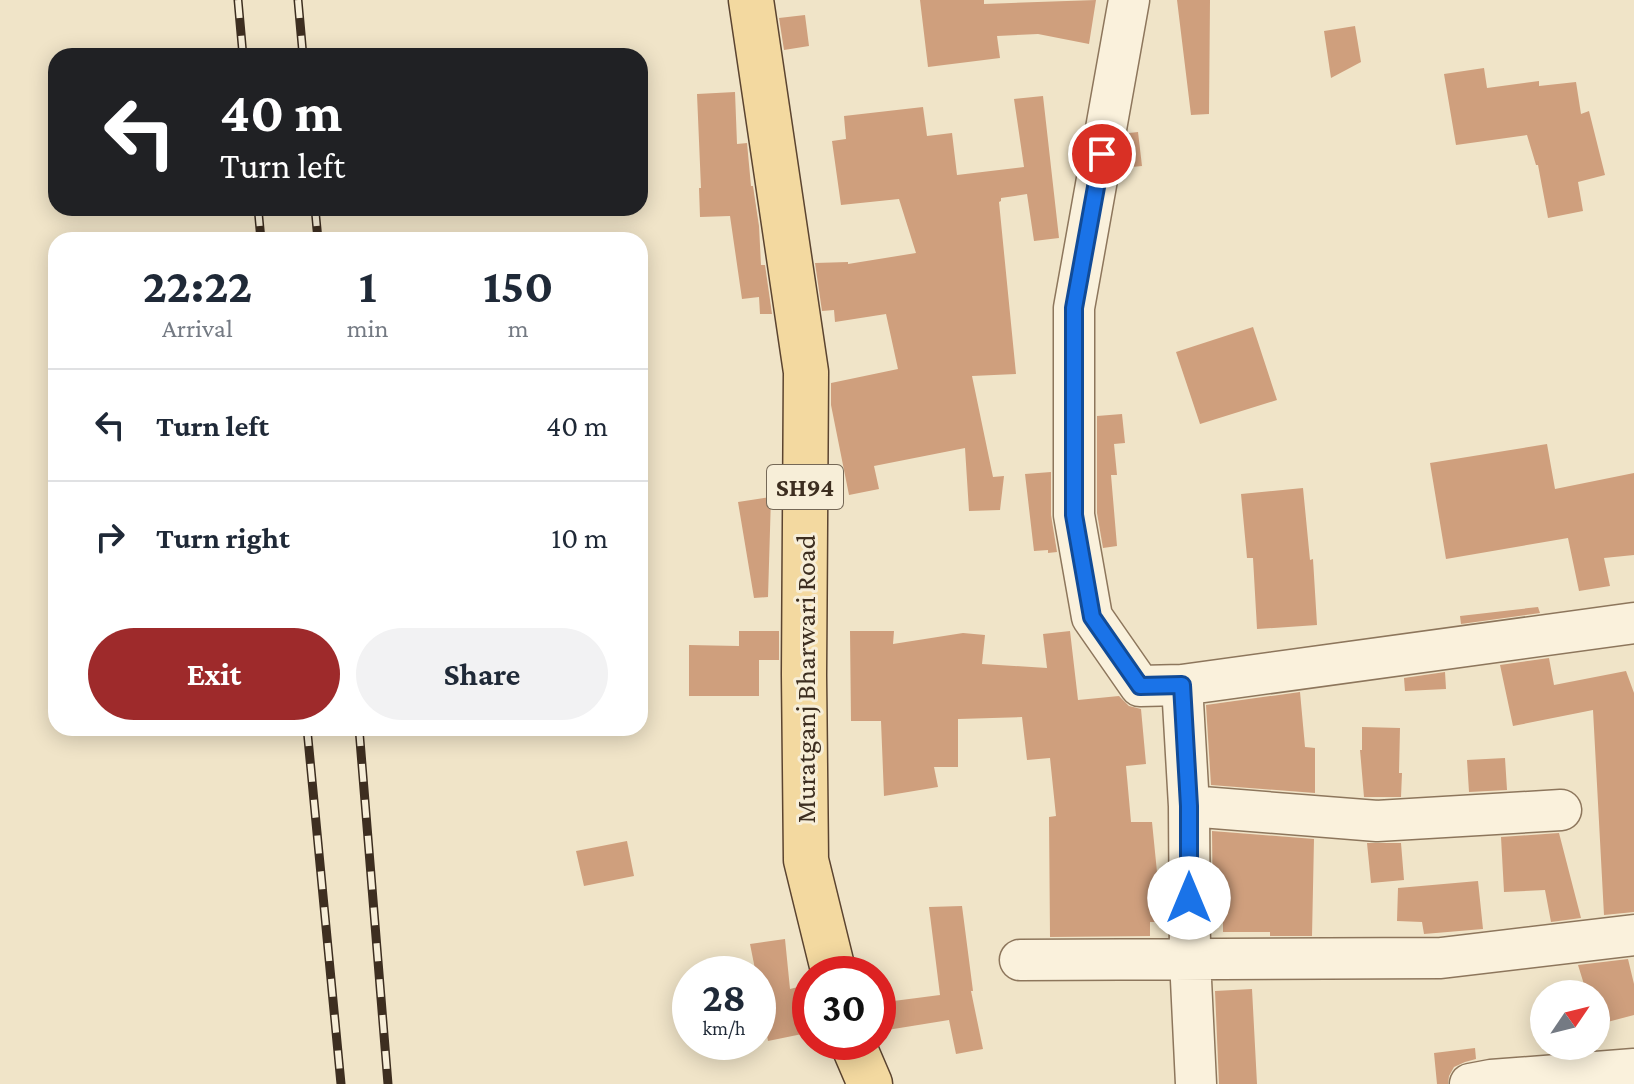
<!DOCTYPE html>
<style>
body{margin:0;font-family:"Crimson Pro",serif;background:#f2f2f3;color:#1f2937;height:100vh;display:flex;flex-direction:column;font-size:30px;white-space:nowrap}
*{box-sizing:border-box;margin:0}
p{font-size:26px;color:#747a83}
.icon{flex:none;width:44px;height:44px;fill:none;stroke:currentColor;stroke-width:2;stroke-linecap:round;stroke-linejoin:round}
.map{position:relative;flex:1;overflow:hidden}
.panel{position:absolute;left:48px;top:232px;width:600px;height:504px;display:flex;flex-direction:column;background:#fff;border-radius:24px;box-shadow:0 4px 20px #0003}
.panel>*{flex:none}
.banner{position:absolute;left:48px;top:48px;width:600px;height:168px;border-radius:24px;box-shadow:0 4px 20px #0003;background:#202124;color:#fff;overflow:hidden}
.needle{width:52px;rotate:55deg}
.controls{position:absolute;left:1530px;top:980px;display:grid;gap:16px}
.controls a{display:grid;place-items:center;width:80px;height:80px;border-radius:50%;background:#fff;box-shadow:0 4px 20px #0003;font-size:40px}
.speed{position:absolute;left:672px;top:956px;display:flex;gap:16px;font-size:40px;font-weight:700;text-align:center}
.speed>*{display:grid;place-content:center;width:104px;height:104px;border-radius:50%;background:#fff;box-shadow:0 4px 20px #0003;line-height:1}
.speed small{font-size:20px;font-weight:400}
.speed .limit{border:12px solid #d22;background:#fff;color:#111}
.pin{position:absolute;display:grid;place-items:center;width:68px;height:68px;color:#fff;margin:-34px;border:4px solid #fff;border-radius:50%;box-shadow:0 2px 8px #0007}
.me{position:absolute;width:88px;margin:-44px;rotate:0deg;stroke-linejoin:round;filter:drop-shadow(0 0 6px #0008)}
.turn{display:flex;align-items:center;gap:28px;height:168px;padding:0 40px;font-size:36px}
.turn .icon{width:104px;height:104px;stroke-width:2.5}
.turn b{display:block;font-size:56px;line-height:68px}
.eta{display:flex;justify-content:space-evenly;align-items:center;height:136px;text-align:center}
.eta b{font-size:48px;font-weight:700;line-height:56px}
.action{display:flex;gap:16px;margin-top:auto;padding:16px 40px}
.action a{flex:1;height:92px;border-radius:48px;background:#9e2a2b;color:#fff;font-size:32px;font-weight:700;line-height:92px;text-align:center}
.action a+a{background:#f2f2f3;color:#1f2937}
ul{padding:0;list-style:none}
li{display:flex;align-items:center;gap:24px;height:112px;padding:0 40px;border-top:2px solid #e0e1e3}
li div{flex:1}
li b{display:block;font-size:30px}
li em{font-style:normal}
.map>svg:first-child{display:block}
.building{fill:#cf9f7d}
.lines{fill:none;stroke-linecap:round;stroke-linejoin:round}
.street-casing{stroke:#8d765c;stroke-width:43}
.primary-casing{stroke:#5b4430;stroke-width:47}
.street{stroke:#faf1dc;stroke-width:40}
.primary{stroke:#f3d9a0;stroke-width:44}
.rail-casing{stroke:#3d2e20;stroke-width:9}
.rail{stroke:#f7eed8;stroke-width:6;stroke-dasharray:18;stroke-linecap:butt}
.route-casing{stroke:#114b97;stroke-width:20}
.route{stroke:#1a73e8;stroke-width:14}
.labels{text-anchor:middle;stroke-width:6;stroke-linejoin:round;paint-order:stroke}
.shield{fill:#f7eed8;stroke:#756857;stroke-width:2}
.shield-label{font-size:26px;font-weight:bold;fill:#3d2e20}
.street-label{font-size:28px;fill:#3d2e20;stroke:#f7eed8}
</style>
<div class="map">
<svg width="1634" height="1084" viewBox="0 0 1634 1084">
<rect width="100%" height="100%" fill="#f0e4c8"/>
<path class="building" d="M920 0H984V4L1096 0 1089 44 1038 34 997 36 1000 58 928 67Z
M1177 0H1210L1209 114 1191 115Z
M805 15 809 46 784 50 779 18Z
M1355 26 1361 62 1331 78 1324 31Z
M1484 68 1487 88 1539 81V86L1576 82 1581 114 1589 111 1605 175 1578 182 1583 211 1548 218 1538 165H1536L1527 135 1456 145 1444 74Z
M735 92 737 144 747 143 751 186H753L759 226 761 265H765L772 314H760L759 297 742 299 730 216 700 217 699 188H701L697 94Z
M1043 96 1059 238 1034 241 1027 194 1001 198V201L999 202 1016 374 972 376 993 477 1004 476 1000 510 969 511 965 448 874 466 879 489 849 495 831 405V383L898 369 886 314 835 322 834 310 822 311 815 263 848 262V264L916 253 899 199 841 205 832 141 846 139 844 116 923 107 927 136 952 133 957 175 1024 167 1014 99Z
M1138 132 1142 166 1122 168 1129 133Z
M1253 327 1277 400 1200 424 1176 352Z
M1122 414 1125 443 1114 444 1117 475H1111L1117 546 1103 548 1097 513V416Z
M1547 444 1555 489 1634 473V555L1604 558 1610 586 1579 591 1568 538 1446 559 1430 463Z
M1051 472V515L1057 552 1048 553V550L1034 551 1025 474Z
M1303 488 1310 560 1313 559 1317 625 1257 629 1253 558H1247L1241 494Z
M771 497 768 597 754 598 738 502Z
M1538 607 1540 613 1461 624 1460 616Z
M739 631H779V660H759V696H689V645L739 646Z
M850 631H894L893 644 963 633 985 635 982 664 1047 668 1043 634 1070 631 1078 700 1119 696 1129 706 1141 709 1146 764 1126 766 1131 822H1152L1162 922H1150V936L1050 937 1049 817 1056 816 1050 758 1027 760 1022 717 958 719V767H934L938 787 884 796 881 721H851Z
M1549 658 1554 685 1626 671 1634 693V912L1604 915 1593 710 1513 726 1500 665Z
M1445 672 1446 689 1405 691 1404 678Z
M1300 692 1305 747 1315 748V793L1211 785 1206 705Z
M1362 727 1400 728 1399 773H1402L1401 797H1364L1360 750H1362Z
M1505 758 1507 790 1469 792 1467 760Z
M1212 831 1314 839 1312 936H1270V932H1223V921H1213Z
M1559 833 1581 918 1551 922 1545 890 1504 892 1501 837Z
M627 841 634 876 584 886 576 851Z
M1367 843H1401L1404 880 1371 883Z
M1478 881 1483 929 1424 934 1422 922 1397 921 1398 888Z
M962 906 973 991H971L983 1049 956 1054 949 1020 881 1031 878 1003 940 995 929 907Z
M785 939 790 989 798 987 807 1033 768 1041 758 986V974H756L750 944Z
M1628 959 1634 984V1015L1596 1025V994H1587L1578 965Z
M1252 989 1257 1084H1219L1215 991Z
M1475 1048 1476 1059 1465 1062 1454 1067 1449 1076 1448 1084H1437L1434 1053Z"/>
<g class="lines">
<defs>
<path id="street" d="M1129 0 1074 308V515L1092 617 1140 686 1182 685 1634 623
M1182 685 1189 806 1190 959 1196 1084
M1189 806 1377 821 1561 810
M1020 960 1441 958 1634 935
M1470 1084 1491 1080 1634 1069"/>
<path id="primary" d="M751 0 806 372 804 675 806 860 834 974
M852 1042 870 1084"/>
</defs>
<use href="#street" class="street-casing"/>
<use href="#primary" class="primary-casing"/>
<use href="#street" class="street"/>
<use href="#primary" class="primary"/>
<defs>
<path id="rail" d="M238 0 243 56
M298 0 303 56
M258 208 261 240
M315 208 318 240
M307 728 341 1084
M359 728 388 1084"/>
</defs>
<use href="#rail" class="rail-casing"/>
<use href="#rail" class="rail"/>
</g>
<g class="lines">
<defs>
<path id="route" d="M1102 154 1074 308V515L1092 617 1140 686 1182 685 1189 806V898"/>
</defs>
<use href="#route" class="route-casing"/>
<use href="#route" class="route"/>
</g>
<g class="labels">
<rect class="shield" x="767" y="465" width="76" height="44" rx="6"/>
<g class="shield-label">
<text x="805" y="496">SH94</text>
</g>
<g class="street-label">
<text transform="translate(805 679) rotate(-90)" y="10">Muratganj Bharwari Road</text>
</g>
</g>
</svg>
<div class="controls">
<a><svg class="needle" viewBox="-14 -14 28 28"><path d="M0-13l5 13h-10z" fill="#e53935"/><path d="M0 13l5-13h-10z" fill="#747a83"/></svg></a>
</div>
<div class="speed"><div>28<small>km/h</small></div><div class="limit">30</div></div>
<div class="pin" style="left:1102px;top:154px;background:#d93025"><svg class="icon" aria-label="arrive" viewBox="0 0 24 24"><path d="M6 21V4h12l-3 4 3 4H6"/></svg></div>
<svg class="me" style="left:1189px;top:898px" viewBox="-20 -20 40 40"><circle r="19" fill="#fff"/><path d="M0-13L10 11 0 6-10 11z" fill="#1a73e8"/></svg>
<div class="banner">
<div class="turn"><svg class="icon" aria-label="left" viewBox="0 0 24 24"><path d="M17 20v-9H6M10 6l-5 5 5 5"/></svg><div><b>40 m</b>Turn left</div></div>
</div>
<section class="panel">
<div class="eta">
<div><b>22:22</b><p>Arrival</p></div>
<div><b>1</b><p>min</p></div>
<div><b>150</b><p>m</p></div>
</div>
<ul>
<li><svg class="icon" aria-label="left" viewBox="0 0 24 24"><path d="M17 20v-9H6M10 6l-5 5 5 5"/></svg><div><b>Turn left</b></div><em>40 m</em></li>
<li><svg class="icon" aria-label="right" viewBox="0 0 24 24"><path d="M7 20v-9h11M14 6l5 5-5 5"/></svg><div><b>Turn right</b></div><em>10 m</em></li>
</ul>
<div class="action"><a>Exit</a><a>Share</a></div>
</section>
</div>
